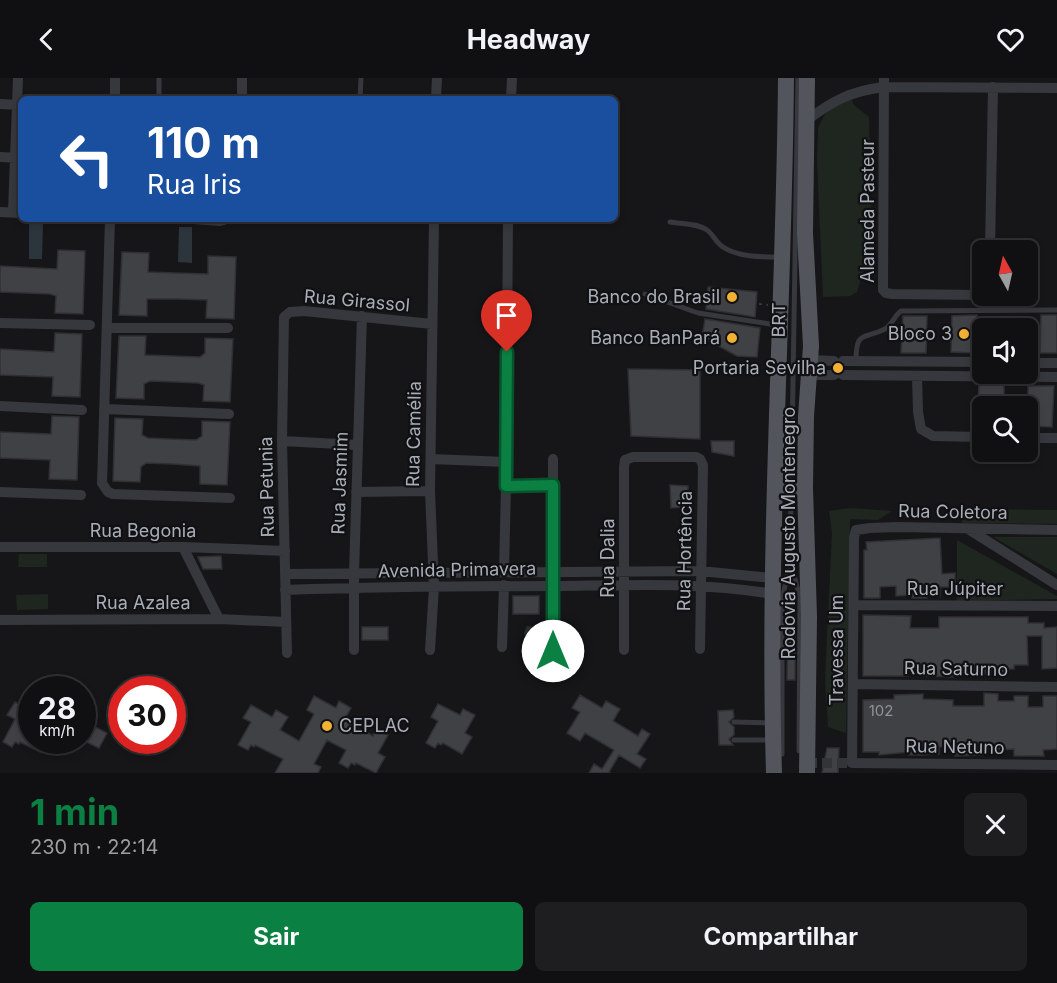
<!DOCTYPE html>
<html lang="pt">
<meta charset="utf-8">
<style>
body{margin:0;font-family:Inter,sans-serif;background:#1e1e20;color:#f1f3f6;height:100vh;display:flex;flex-direction:column;font-size:22px;white-space:nowrap}
*{box-sizing:border-box;margin:0}
p{font-size:20px;color:#9c9d9f}
.icon{flex:none;width:33px;height:33px;fill:none;stroke:currentColor;stroke-width:2;stroke-linecap:round;stroke-linejoin:round}
.map{position:relative;height:695px;overflow:hidden}
.drawer{display:flex;flex-direction:column;background:#101012;flex:1}
.drawer>*{flex:none}
.banner{position:absolute;left:18px;top:18px;width:600px;height:126px;border-radius:9px;box-shadow:0 3px 9px #0003,0 0 0 2px #303032;background:#1a4fa0;color:#fff;overflow:hidden}
.needle{width:39px;rotate:352deg}
.controls{position:absolute;left:972px;top:162px;display:grid;gap:12px}
.controls a{display:grid;place-items:center;width:66px;height:66px;border-radius:9px;background:#101012;box-shadow:0 3px 9px #0003,0 0 0 2px #303032;font-size:30px}
.speed{position:absolute;left:18px;top:598px;display:flex;gap:12px;font-size:30px;font-weight:700;text-align:center}
.speed>*{display:grid;place-content:center;width:78px;height:78px;border-radius:50%;background:#101012;box-shadow:0 3px 9px #0003,0 0 0 2px #303032;line-height:1}
.speed small{font-size:15px;font-weight:400}
.speed .limit{border:9px solid #d22;background:#fff;color:#111}
.pin{position:absolute;display:grid;place-items:center;width:51px;height:51px;color:#fff;margin:-62px -26px;border-radius:50% 50% 50% 0;rotate:-45deg;box-shadow:0 0 6px #0007}
.pin .icon{rotate:45deg}
.me{position:absolute;width:66px;margin:-33px;rotate:0deg;stroke-linejoin:round;filter:drop-shadow(0 0 4px #0008)}
.turn{display:flex;align-items:center;gap:21px;height:126px;padding:0 30px;font-size:27px}
.turn .icon{width:78px;height:78px;stroke-width:2.5}
.turn b{display:block;font-size:42px;line-height:51px}
.round{display:grid;place-items:center;flex:none;width:63px;height:63px;border-radius:9px;background:#1e1e20}
.overview{display:flex;align-items:center;justify-content:space-between;height:102px;padding:0 30px}
h1{font-size:36px;font-weight:700;line-height:45px;color:#0b8043}
.cta{display:flex;gap:12px;margin-top:auto;padding:12px 30px}
.cta a{flex:1;height:69px;border-radius:9px;background:#0b8043;color:#fff;font-size:24px;font-weight:700;line-height:69px;text-align:center}
.cta a+a{background:#1e1e20;color:#f1f3f6}
header{display:flex;justify-content:space-between;align-items:center;height:78px;padding:0 30px;background:#101012;font-size:27px;font-weight:700}
.map>svg:first-child{display:block}
.green{fill:#1e261f}
.water{fill:#2c353c}
.building{fill:#404145;stroke:#303034;stroke-width:1.5}
.lines{fill:none;stroke-linecap:round;stroke-linejoin:round}
.minor-tunnel{stroke:#333438;stroke-width:10;stroke-dasharray:10 5;stroke-linecap:butt}
.path{stroke:#3d3f44;stroke-width:1.5;stroke-dasharray:3 4.5;stroke-linecap:butt}
.service{stroke:#37383d;stroke-width:5}
.minor{stroke:#37383d;stroke-width:10}
.primary{stroke:#53555c;stroke-width:16}
.route-casing{stroke:#07532c;stroke-width:15}
.route{stroke:#0b8043;stroke-width:10}
.poi-dot{fill:#f2b134;stroke:#111113;stroke-width:2}
.labels{text-anchor:middle;stroke-width:4.5;stroke-linejoin:round;paint-order:stroke}
.number-label{font-size:15px;fill:#8e929b}
.street-label{font-size:18px;fill:#a8adb8;stroke:#111113}
.poi-label{font-size:18px;fill:#a8adb8;stroke:#111113;text-anchor:end}
</style>
<header><svg class="icon" aria-label="back" viewBox="0 0 24 24"><path d="M15 5l-7 7 7 7"/></svg>Headway<svg class="icon" aria-label="heart" viewBox="0 0 24 24"><path d="M12 20l-8-8c-3-5 5-10 8-4 3-6 11-1 8 4z"/></svg></header>
<div class="map">
<svg width="1057" height="695" viewBox="0 0 1057 695">
<rect width="100%" height="100%" fill="#161618"/>
<path class="green" d="M849 16 854 27 869 39 872 180 862 197 857 214 850 218 823 219 817 84 818 50 831 24Z
M850 430 892 433 878 442 850 441 846 655 828 649 825 601 832 455 829 433Z
M962 431 1057 432V446L962 445Z
M993 459H1057V496Z
M957 462 1057 518V521L957 523Z
M19 476H47V489H18Z
M48 516V531L17 532 16 517Z"/>
<path class="water" d="M29 145H43L42 181H29Z
M179 149H192V185L178 184Z
M527 548 535 549 537 565 534 567 528 566 524 555Z"/>
<path class="building" d="M58 172 85 173 83 236 55 235 56 218 50 216 0 214V188L57 191Z
M122 174 149 175 148 194 176 195 208 196V178L236 179 234 241 206 240 207 222 179 221H147V238L119 237Z
M708 209 757 214 755 239 706 231Z
M977 237 976 275 951 274 952 238Z
M1041 237H1057V275H1040Z
M903 238H927L926 275H901Z
M705 241 760 250 757 279 737 278 702 259Z
M55 255 82 256 80 319 52 318 53 299 0 297V271L54 274Z
M119 258H146L145 277 200 279 205 275V260L233 261 230 324 203 323 204 307 198 305 176 304 150 303 144 306V321L116 320Z
M628 291 700 292V361L631 358Z
M979 307H1004V328H978Z
M1028 308H1054L1052 349 1028 348Z
M52 338 79 339 77 402 49 401 50 382 0 380V354L51 356Z
M115 340 143 341 142 357 148 360 169 361 196 362 202 358V343L230 344 227 407 200 406V388L173 386 146 385 141 389 140 404 113 403Z
M711 363H734V378L712 374Z
M670 407 688 408 687 429 671 430Z
M940 460 942 496 955 495V509H940V518H926L927 520H912V517L896 518V508L880 509V520H864V472H867L866 464Z
M221 478 222 491H203L198 479Z
M513 518H539V536H513Z
M863 537 911 538 910 550H939V539H1028V545H1044V550L1057 549V590L1042 591V558H1027L1028 587H1014V591H1006V595L971 597V595H953V599L925 598V594H908V598H863Z
M362 549H388V562H362Z
M788 552H795V602H787Z
M984 615 998 616V623H1014V618H1028V629H1043V618H1057V671L1043 672 1044 678H1014V671L983 673V677L955 678V669H939V676L923 677H909V674L879 677V674H863V622L894 621V617L923 616V621L953 622V628H984Z
M580 617 602 630 606 623 620 631 613 643 638 658 642 651 650 656 637 676 646 681 640 690 619 677 609 694 610 695H589L594 686 602 691 614 672 585 655 580 663 567 655 580 634 572 630Z
M314 618 336 630 339 623 351 630 344 642 373 658 376 651 388 657 378 675 385 679 376 695 356 685 355 687 351 685 348 690 339 685 346 672 327 662 314 686 321 689 318 695H275L283 681 255 667 254 669 251 667 248 672 238 667 251 644 243 640 251 627 272 639 276 632 288 639 280 652 299 663 314 636 307 632Z
M15 624 32 633V663H46L40 674 20 664 19 666 15 664 12 669 3 664 15 641 7 637Z
M438 626 460 637 463 631 475 637 465 655 472 659 462 676 443 665 441 667 438 665 435 670 426 665 438 643 431 639Z
M733 632 734 639 729 644 734 649V657L729 661 733 667H719L718 633Z
M89 646 107 655 99 670 82 662Z
M827 670H839L838 695H822Z"/>
<g class="lines">
<path class="minor-tunnel" d="M807 685H852"/>
<path class="path" d="M759 226 768 227"/>
<path class="service" d="M159 21V0
M360 21 361 0
M670 144C681 146 697 145 707 152 713 156 716 165 723 169 738 179 761 179 778 179
M645 216 698 235 777 247
M856 283C856 252 863 262 885 251 893 246 894 238 901 233L1057 232
M791 486 800 520 799 673
M734 644 770 645
M734 662H771
M782 676V522L790 484 798 0"/>
<path class="minor" d="M884 0 883 212 886 215 892 216 982 217
M115 21V0
M242 21V0
M436 21 437 0
M511 21 512 0
M0 26 21 27
M806 43C832 23 851 13 884 9L1057 10
M0 79 21 80
M0 134 21 135
M13 134 18 0
M110 141 102 405 108 414 113 416 230 420
M194 141 220 143 227 141
M990 172 993 9
M0 245 90 247
M107 250H228
M810 282 834 283
M843 283 982 284
M1028 285H1057
M810 297H834
M843 297 1057 299
M917 298 918 334 921 351 933 358 982 359
M0 328 82 332
M104 331 229 336
M1028 360H1057
M282 363 358 367
M431 381 506 384
M506 408 553 407
M0 414 81 417
M356 414 430 413
M968 451 1057 507
M1057 452 898 449 870 450 856 452 854 459 852 685 1057 687
M0 469H183L285 473
M183 469 219 541
M504 494 506 408 508 141
M285 496 700 493 772 500
M285 512C378 509 471 508 563 508 633 507 704 504 772 516
M854 527 1057 528
M0 542 219 541 286 544
M502 569 504 507
M354 572V495L362 238
M430 572 434 509 430 413 434 141
M624 572V389L625 382 633 379H696L700 381 703 387 700 571
M553 573V381
M287 575 282 363 284 239 290 234 304 233 432 246
M854 606 1057 609"/>
<path class="primary" d="M807 0 805 155 811 268 806 338 805 410 809 539 807 695
M775 411 805 410
M774 695C767 463 784 232 786 0"/>
</g>
<g class="lines">
<defs>
<path id="route" d="M507 274 506 408 553 407V573"/>
</defs>
<use href="#route" class="route-casing"/>
<use href="#route" class="route"/>
</g>
<g class="poi-dot">
<circle cx="732" cy="219" r="6"/>
<circle cx="964" cy="256" r="6"/>
<circle cx="732" cy="260" r="6"/>
<circle cx="838" cy="290" r="6"/>
<circle cx="327" cy="648" r="6"/>
</g>
<g class="labels">
<g class="number-label">
<text x="881" y="638">102</text>
</g>
<g class="street-label">
<text transform="translate(868 133) rotate(-90)" y="6">Alameda Pasteur</text>
<text transform="translate(357 223) rotate(5)" y="6">Rua Girassol</text>
<text transform="translate(779 242) rotate(-89)" y="6">BRT</text>
<text transform="translate(414 356) rotate(-89)" y="6">Rua Camélia</text>
<text transform="translate(340 405) rotate(-88)" y="6">Rua Jasmim</text>
<text transform="translate(267 409) rotate(-91)" y="6">Rua Petunia</text>
<text transform="translate(953 434) rotate(1)" y="6">Rua Coletora</text>
<text x="143" y="459">Rua Begonia</text>
<text transform="translate(789 455) rotate(-90)" y="6">Rodovia Augusto Montenegro</text>
<text transform="translate(685 473) rotate(-89)" y="6">Rua Hortência</text>
<text transform="translate(608 480) rotate(-90)" y="6">Rua Dalia</text>
<text transform="translate(457 492) rotate(-1)" y="6">Avenida Primavera</text>
<text x="955" y="517">Rua Júpiter</text>
<text x="143" y="531">Rua Azalea</text>
<text transform="translate(837 572) rotate(-90)" y="6">Travessa Um</text>
<text transform="translate(956 591) rotate(1)" y="6">Rua Saturno</text>
<text transform="translate(955 669) rotate(1)" y="6">Rua Netuno</text>
</g>
<g class="poi-label">
<text x="720" y="225">Banco do Brasil</text>
<text x="952" y="262">Bloco 3</text>
<text x="720" y="266">Banco BanPará</text>
<text x="826" y="296">Portaria Sevilha</text>
<text x="339" y="654" text-anchor="start">CEPLAC</text>
</g>
</g>
</svg>
<div class="controls">
<a><svg class="needle" viewBox="-14 -14 28 28"><path d="M0-13l5 13h-10z" fill="#e53935"/><path d="M0 13l5-13h-10z" fill="#9c9d9f"/></svg></a>
<a><svg class="icon" aria-label="sound" viewBox="0 0 24 24"><path d="M4 9h4l5-4v14l-5-4H4zM17 9q2 3 0 6"/></svg></a>
<a><svg class="icon" aria-label="search" viewBox="0 0 24 24"><circle cx="10" cy="10" r="6"/><path d="M15 15l6 6"/></svg></a>
</div>
<div class="speed"><div>28<small>km/h</small></div><div class="limit">30</div></div>
<div class="pin" style="left:507px;top:274px;background:#d93025"><svg class="icon" aria-label="arrive" viewBox="0 0 24 24"><path d="M6 21V4h12l-3 4 3 4H6"/></svg></div>
<svg class="me" style="left:553px;top:573px" viewBox="-20 -20 40 40"><circle r="19" fill="#fff"/><path d="M0-13L10 11 0 6-10 11z" fill="#0b8043"/></svg>
<div class="banner">
<div class="turn"><svg class="icon" aria-label="left" viewBox="0 0 24 24"><path d="M17 20v-9H6M10 6l-5 5 5 5"/></svg><div><b>110 m</b>Rua Iris</div></div>
</div>
</div>
<section class="drawer">
<div class="overview"><div><h1>1 min</h1><p>230 m · 22:14</p></div><a class="round"><svg class="icon" aria-label="close" viewBox="0 0 24 24"><path d="M6 6l12 12M18 6L6 18"/></svg></a></div>
<div class="cta"><a>Sair</a><a>Compartilhar</a></div>
</section>
